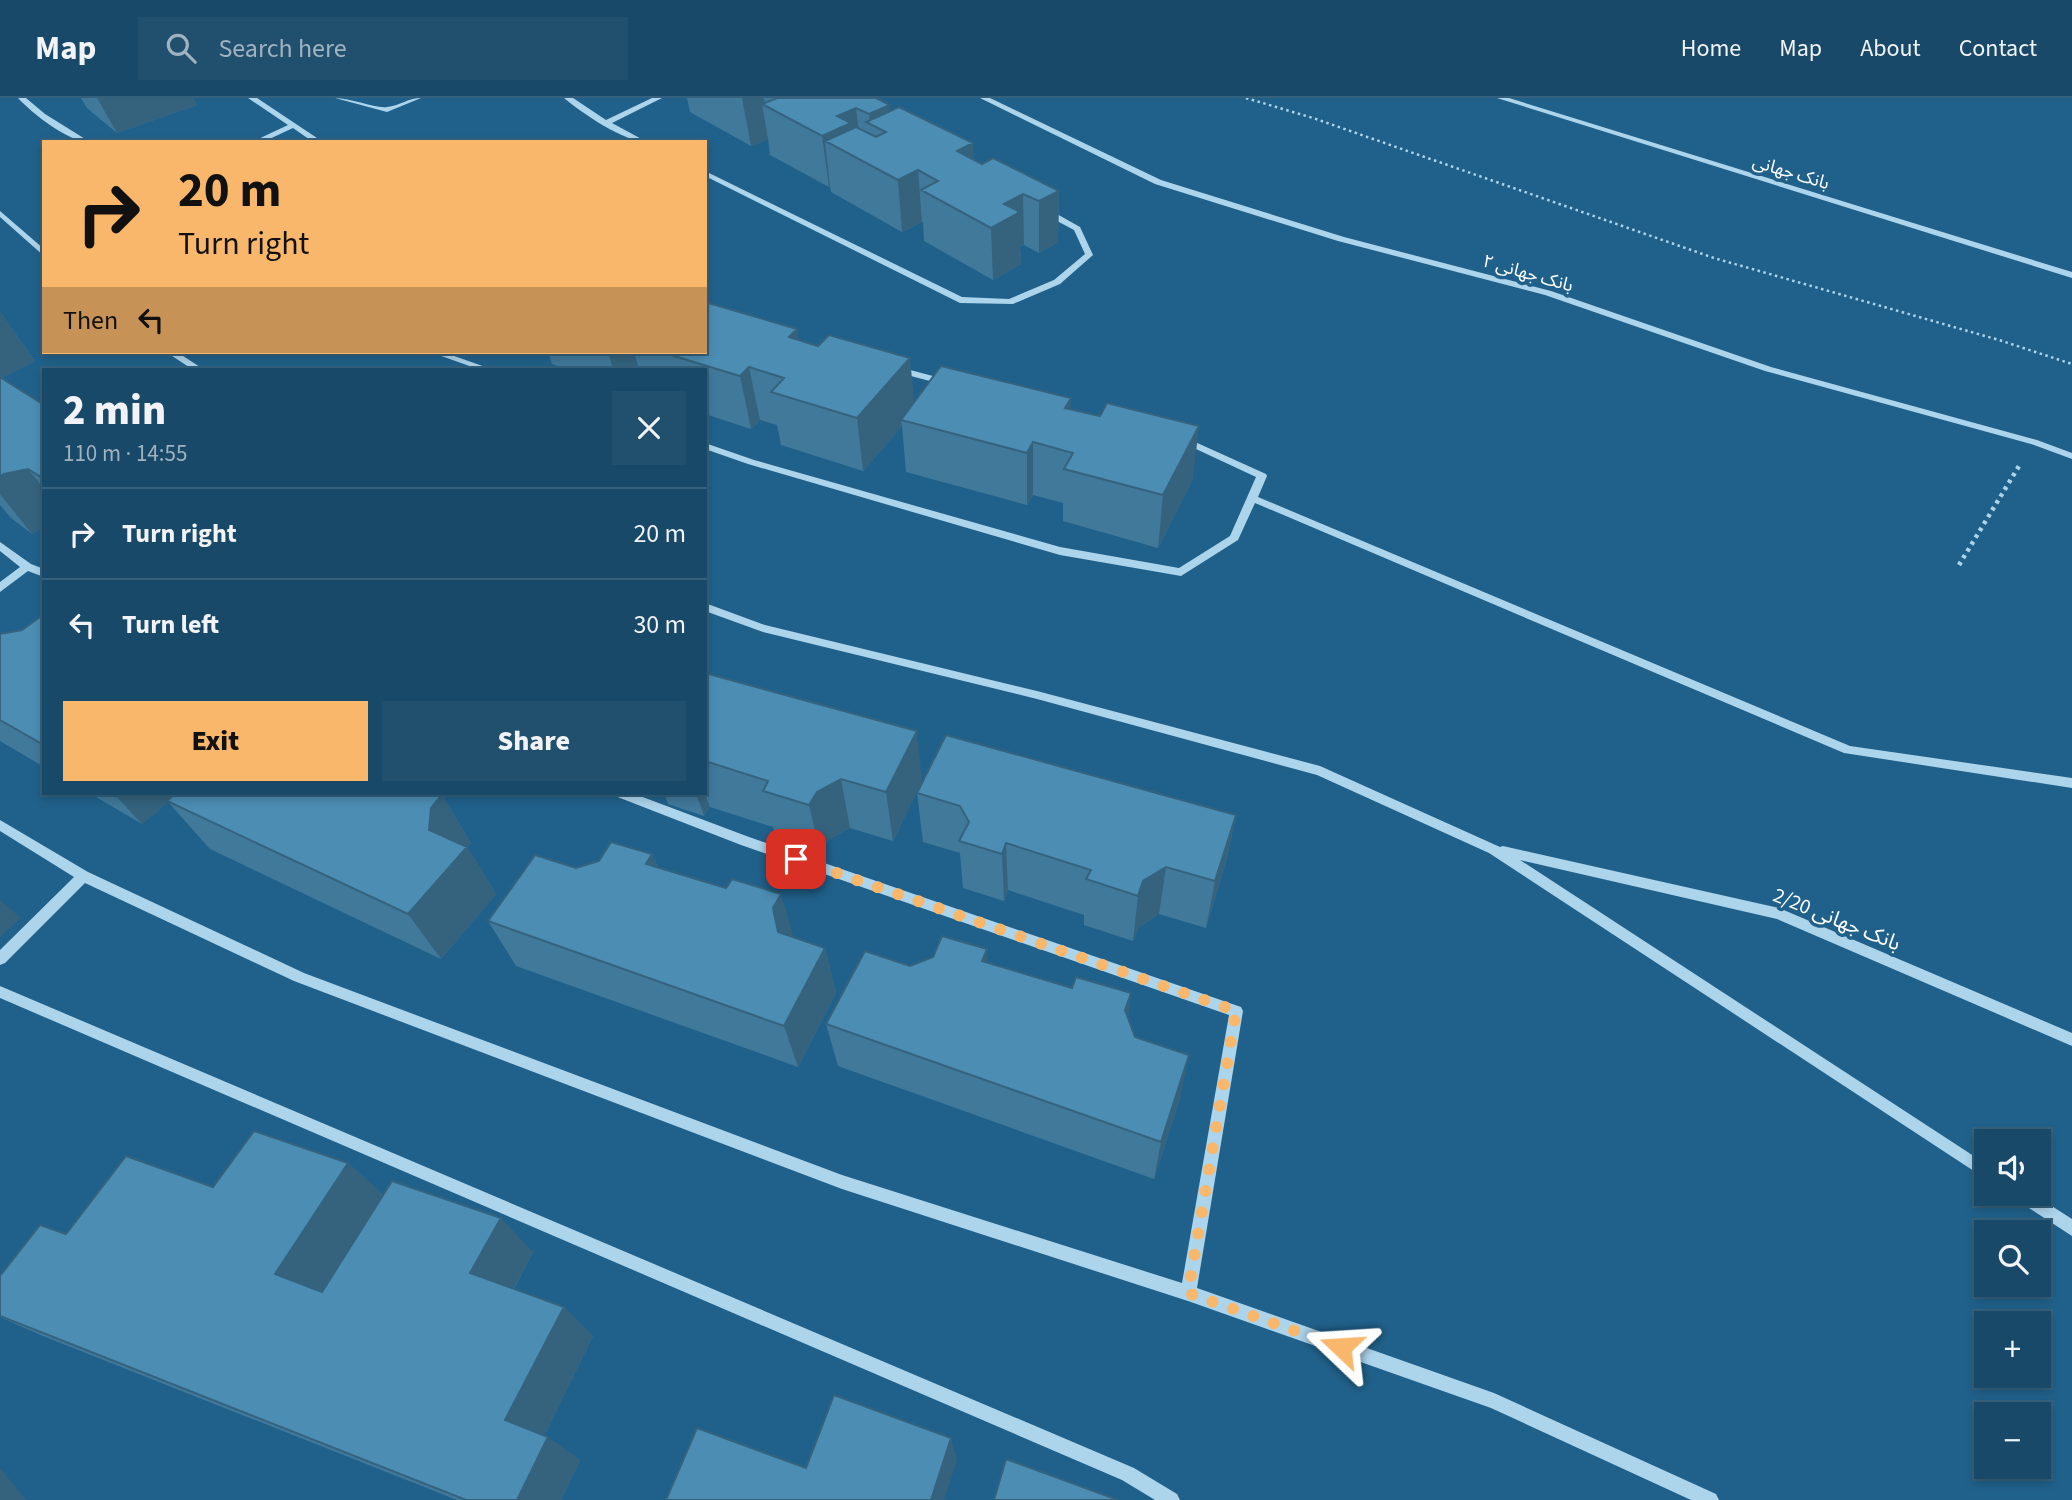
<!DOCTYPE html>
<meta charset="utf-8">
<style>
body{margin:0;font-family:"Source Sans 3","Noto Sans Arabic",sans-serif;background:#21506e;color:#f1f3f6;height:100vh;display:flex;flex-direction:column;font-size:26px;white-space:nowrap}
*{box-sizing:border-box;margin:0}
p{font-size:23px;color:#9fb2c0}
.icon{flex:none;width:38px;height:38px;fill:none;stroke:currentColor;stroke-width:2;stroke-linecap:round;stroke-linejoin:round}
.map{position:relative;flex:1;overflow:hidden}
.panel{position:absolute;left:42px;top:270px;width:665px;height:427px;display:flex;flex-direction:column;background:#184968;border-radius:0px;box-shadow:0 4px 10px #0003,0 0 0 2px #36617c}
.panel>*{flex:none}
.top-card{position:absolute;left:42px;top:42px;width:665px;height:214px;border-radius:0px;box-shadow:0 4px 10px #0003,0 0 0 2px #36617c;background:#f9b76c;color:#111;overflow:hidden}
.tools{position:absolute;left:1974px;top:1031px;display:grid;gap:14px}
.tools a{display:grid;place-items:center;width:77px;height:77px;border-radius:0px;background:#184968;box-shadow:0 4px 10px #0003,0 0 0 2px #36617c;font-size:35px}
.pin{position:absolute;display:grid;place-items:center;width:60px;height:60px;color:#fff;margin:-30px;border-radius:14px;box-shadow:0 4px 10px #0006}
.me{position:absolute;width:77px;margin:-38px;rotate:290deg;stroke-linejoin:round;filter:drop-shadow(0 0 5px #0008)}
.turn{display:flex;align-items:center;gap:24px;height:147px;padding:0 21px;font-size:32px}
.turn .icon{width:91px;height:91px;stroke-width:2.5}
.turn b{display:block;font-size:49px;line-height:60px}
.then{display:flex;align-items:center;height:66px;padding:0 21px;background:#0003;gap:14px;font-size:26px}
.round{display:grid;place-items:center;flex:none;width:74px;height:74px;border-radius:0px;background:#21506e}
.headline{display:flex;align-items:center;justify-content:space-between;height:119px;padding:0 21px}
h1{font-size:42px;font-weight:800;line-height:52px}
.action{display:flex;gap:14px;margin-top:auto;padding:14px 21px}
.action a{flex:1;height:80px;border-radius:0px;background:#f9b76c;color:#111;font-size:28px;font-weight:800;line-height:80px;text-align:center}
.action a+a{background:#21506e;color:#f1f3f6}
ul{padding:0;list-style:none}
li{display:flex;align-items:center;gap:21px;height:91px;padding:0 21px;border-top:2px solid #36617c}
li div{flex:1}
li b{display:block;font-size:26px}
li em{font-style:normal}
header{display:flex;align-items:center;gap:42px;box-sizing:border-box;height:98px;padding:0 35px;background:#184968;border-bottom:2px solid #36617c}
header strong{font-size:33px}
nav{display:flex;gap:38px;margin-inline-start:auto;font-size:24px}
.search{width:490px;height:63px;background:#21506e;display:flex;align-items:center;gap:18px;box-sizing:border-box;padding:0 24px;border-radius:0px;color:#9fb2c0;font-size:26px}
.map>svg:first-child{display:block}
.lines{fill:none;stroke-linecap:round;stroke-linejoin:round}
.path-far1{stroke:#acd4eb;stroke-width:2.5;stroke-dasharray:2.5 3.5;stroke-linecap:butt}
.path{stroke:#acd4eb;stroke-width:4.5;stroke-dasharray:3.5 4.5;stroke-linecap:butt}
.minor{fill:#acd4eb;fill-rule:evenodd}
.wall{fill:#41799b}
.shaded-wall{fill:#35637e}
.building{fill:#4c8db4;stroke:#35637e;stroke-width:2}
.route{stroke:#f9b76c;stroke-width:12;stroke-dasharray:0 21.6}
.labels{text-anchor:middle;stroke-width:7;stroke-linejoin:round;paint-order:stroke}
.far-street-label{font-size:18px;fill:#fff;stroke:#20618b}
.street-label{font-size:21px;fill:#fff;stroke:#20618b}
</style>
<header>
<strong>Map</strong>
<div class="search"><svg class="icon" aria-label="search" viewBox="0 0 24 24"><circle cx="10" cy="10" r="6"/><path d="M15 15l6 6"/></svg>Search here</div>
<nav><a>Home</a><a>Map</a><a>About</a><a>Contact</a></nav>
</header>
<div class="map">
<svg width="2072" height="1402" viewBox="0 0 2072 1402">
<rect width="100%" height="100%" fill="#20618b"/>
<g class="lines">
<path class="path-far1" d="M1246 0 1313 20 1714 160 1999 242 2072 266"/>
<path class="path" d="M1959 467 2019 368"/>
<path class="minor" d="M18 0H26L45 16 90 44C68 44 33 16 18 0Z
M248 0H257L323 44H313L293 30 263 44H252L288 27Z
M335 0C351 0 376 11 387 9 399 8 408 0 421 0L387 14Z
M564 0H573L606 22 652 0H662L612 25 647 44C624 44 582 15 564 0Z
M980 0H990L1161 82 1344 139 1551 193 1771 269 2037 342 2072 355V361L2031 346 1765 273 1545 197 1338 143 1155 86Z
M1497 0H1509L2072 174V180Z
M705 73 962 199 1009 201 1054 182 1085 156 1074 132 1042 115V111H1048L1080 129 1093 157 1060 186 1013 206 960 205 705 78Z
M0 113 44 151V158L0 119Z
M166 254H177L203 271H192Z
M430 254H443L491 271H478Z
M895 268 948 282 950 284 945 287 892 273 890 271Z
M1184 339 1266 376 1267 378 1258 399 1850 648 2072 680V690L1844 655 1255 405 1238 442 1181 478 1060 457 748 366 705 351V345L754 362 1060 449 1179 470 1230 438 1256 379 1181 344 1179 342Z
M0 444 31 466 44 471V479L28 473 0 494V484L20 469 0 453Z
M705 505 765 527 1037 593 1320 668 1500 749 1503 748 1779 810 2072 935V948L1777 821 1520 762 1986 1066V1081L1489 755 1317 677 1037 601 763 534 705 513Z
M613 695H632L749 739 1241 909 1243 913 1197 1190 1494 1295 1716 1396 1719 1402H1691L1491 1310 1188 1203 842 1091 294 883 85 785 5 865 0 867V852L74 779 0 733V722L88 774 304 875 842 1077 1182 1185 1229 917 741 747 615 698Z
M0 888 1134 1370 1177 1396 1180 1402H1155L1122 1382 0 900Z
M2012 1096H2033L2072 1121V1138L2015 1101Z"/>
</g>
<path class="wall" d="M81 0H193L197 7 117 35 87 10Z
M687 0H876L890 13 982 66 1059 93 1058 144 1039 155 1024 147 1020 149 1021 166 993 182 924 143 923 124H922L902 134 831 94 830 88 829 89 770 57 768 41 751 48 690 14Z
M0 214 35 263 1 280 44 307V429L32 436 11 420 0 407Z
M797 231 798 242 914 304 1071 311 1193 381 1158 450 1063 423V405L1033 397 1027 407 906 374 902 328 863 373 781 347 777 327 760 322 751 331 705 316V271H566L552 266 548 254H705Z
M44 520V669L0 643V536L22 532Z
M705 575 922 683 893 743 850 730 828 742 820 755 776 741 773 729 710 709 704 718 668 706 664 695H705Z
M89 695H437L442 697 471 745 467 749 496 796 441 861 210 751 168 704 142 726Z
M917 695 1236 717 1226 764 1206 830 1159 816 1138 830 1133 843 1084 827V817L1008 792 1004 803 963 790 960 755 923 744Z
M652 756 658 770 794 840 825 850 836 895 798 969 516 868 488 823 576 770Z
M987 865 1072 890 1131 895 1128 919 1135 939 1181 997 1154 1081 838 968 826 926 910 868Z
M348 1065 383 1097 533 1154 514 1191 593 1238 544 1338 580 1362 561 1402H457L43 1238 0 1219V1178L66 1136 213 1089Z"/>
<path class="shaded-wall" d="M97 0H193L197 7 117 35Z
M742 0H764L765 8 762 6 768 41 751 48Z
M890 7 894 57 886 34 870 26 869 16Z
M856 10 862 60 825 43 830 88 829 89 822 38 837 18Z
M973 45 975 96 957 53Z
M918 72 922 124 902 134 898 82Z
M1059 93 1058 144 1039 155V103Z
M1023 96 1024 147 1020 149 1021 166 993 182 991 130 1004 106Z
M0 214 35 263 0 281Z
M797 231 805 284 789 239Z
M608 254H634L639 271H613Z
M910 260 915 312 901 322 902 328 863 373 857 320Z
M749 269 760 322 751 331 740 278Z
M1071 300 1070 353 1065 310Z
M1199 328 1193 381 1158 450 1163 397Z
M1033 344V397L1027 407V355Z
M28 371 44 391V429L32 436 0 396V378L4 376Z
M917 633 922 683 893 743 886 694Z
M841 681 850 730 828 742 820 755 809 707 817 694Z
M113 695H179L142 726Z
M696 695H705L710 709 704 718Z
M442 697 471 745 467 749 496 796 441 861 408 816 429 732 431 710Z
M1236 717 1226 764 1206 830 1215 783Z
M1006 745 1008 792 1004 803 1002 756Z
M652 756 671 802 646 766Z
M1166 769 1159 816 1138 830 1133 843 1138 798 1143 783Z
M781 796 794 841 778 834 773 810Z
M0 802 21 820 0 839Z
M825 850 836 895 798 969 784 928Z
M987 851 989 896 982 863Z
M1131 895 1126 938 1125 912Z
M1189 957 1181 997 1154 1081 1161 1044Z
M348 1065 389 1101 322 1207 275 1176Z
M501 1120 533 1154 505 1207 470 1175Z
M564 1209 593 1238 540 1346 505 1322Z
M548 1339 580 1362 561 1402H517Z
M951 1340 957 1362 944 1402H931Z
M0 1370 26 1402H0Z"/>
<path class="building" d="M777 0H876L890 7 869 16 856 10 837 18 851 25 822 38 762 6Z
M899 9 973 45 957 53 982 66 993 60 1059 93 1039 103 1023 96 1004 106 1020 114 991 130 921 92 938 83 918 72 898 82 825 43 856 29 876 39 886 34 866 24Z
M705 204 797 231 789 239 818 248 829 237 910 260 857 320 771 294 784 280 749 269 740 278 661 254H705Z
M941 268 1071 300 1065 310 1100 318 1107 305 1199 328 1163 397 1064 371 1073 355 1033 344 1027 355 901 322Z
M0 279 44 307V381L28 371 4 376 0 378Z
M40 519 44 520V647L0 622V536L22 532Z
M705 575 917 633 886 694 841 681 817 694 809 707 763 693 768 683 705 663Z
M946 637 1236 717 1215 783 1166 769 1143 783 1138 798 1086 781 1091 772 1006 745 1002 756 959 743 969 724 960 708 917 695Z
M176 695H437L442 697 431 710 429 732 467 749 408 816 167 703Z
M611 744 652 756 646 766 726 790 732 781 781 796 773 810 778 834 825 850 784 928 488 823 535 757 576 770 599 763Z
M942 838 987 851 982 863 1072 890 1076 879 1131 895 1125 912 1135 939 1189 957 1161 1044 826 926 865 853 910 868 933 859Z
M254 1033 348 1065 275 1176 322 1194 392 1083 501 1120 470 1175 564 1209 505 1322 548 1339 517 1402H466L0 1218V1178L40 1127 66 1136 126 1058 213 1089Z
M834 1297 951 1340 931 1402H666L697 1330 806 1370Z
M1006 1361 1118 1402H994Z"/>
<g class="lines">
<path class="route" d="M796 761 1236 913 1188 1195 1341 1249"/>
</g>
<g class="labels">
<g class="far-street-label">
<text transform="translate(1791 74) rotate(17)" y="6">بانک جهانی</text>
<text transform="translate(1528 175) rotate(16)" y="6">بانک جهانی ۲</text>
</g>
<g class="street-label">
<text transform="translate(1837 821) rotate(22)" y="7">بانک جهانی 2/20</text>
</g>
</g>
</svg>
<div class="tools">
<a><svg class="icon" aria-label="sound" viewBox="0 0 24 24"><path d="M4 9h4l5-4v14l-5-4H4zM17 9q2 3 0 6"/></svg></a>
<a><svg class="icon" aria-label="search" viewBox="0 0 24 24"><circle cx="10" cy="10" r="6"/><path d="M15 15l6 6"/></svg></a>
<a>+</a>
<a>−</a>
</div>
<div class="pin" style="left:796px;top:761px;background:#d93025"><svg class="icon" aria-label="arrive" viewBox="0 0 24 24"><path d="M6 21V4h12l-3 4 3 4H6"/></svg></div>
<svg class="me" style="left:1341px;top:1249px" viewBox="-20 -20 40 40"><path d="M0-17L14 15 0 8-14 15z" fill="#f9b76c" stroke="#fff" stroke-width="4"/></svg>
<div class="top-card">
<div class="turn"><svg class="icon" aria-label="right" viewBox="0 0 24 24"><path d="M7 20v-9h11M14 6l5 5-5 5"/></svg><div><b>20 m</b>Turn right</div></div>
<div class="then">Then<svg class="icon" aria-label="left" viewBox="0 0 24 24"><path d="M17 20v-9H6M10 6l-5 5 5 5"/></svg></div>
</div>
<section class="panel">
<div class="headline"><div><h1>2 min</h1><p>110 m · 14:55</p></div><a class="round"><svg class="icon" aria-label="close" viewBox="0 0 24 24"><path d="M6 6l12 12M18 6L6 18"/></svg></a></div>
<ul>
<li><svg class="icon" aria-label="right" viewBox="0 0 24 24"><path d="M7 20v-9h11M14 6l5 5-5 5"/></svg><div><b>Turn right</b></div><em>20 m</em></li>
<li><svg class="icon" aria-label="left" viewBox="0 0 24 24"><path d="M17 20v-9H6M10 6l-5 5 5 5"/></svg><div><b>Turn left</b></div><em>30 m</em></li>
</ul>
<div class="action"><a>Exit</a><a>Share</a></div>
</section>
</div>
